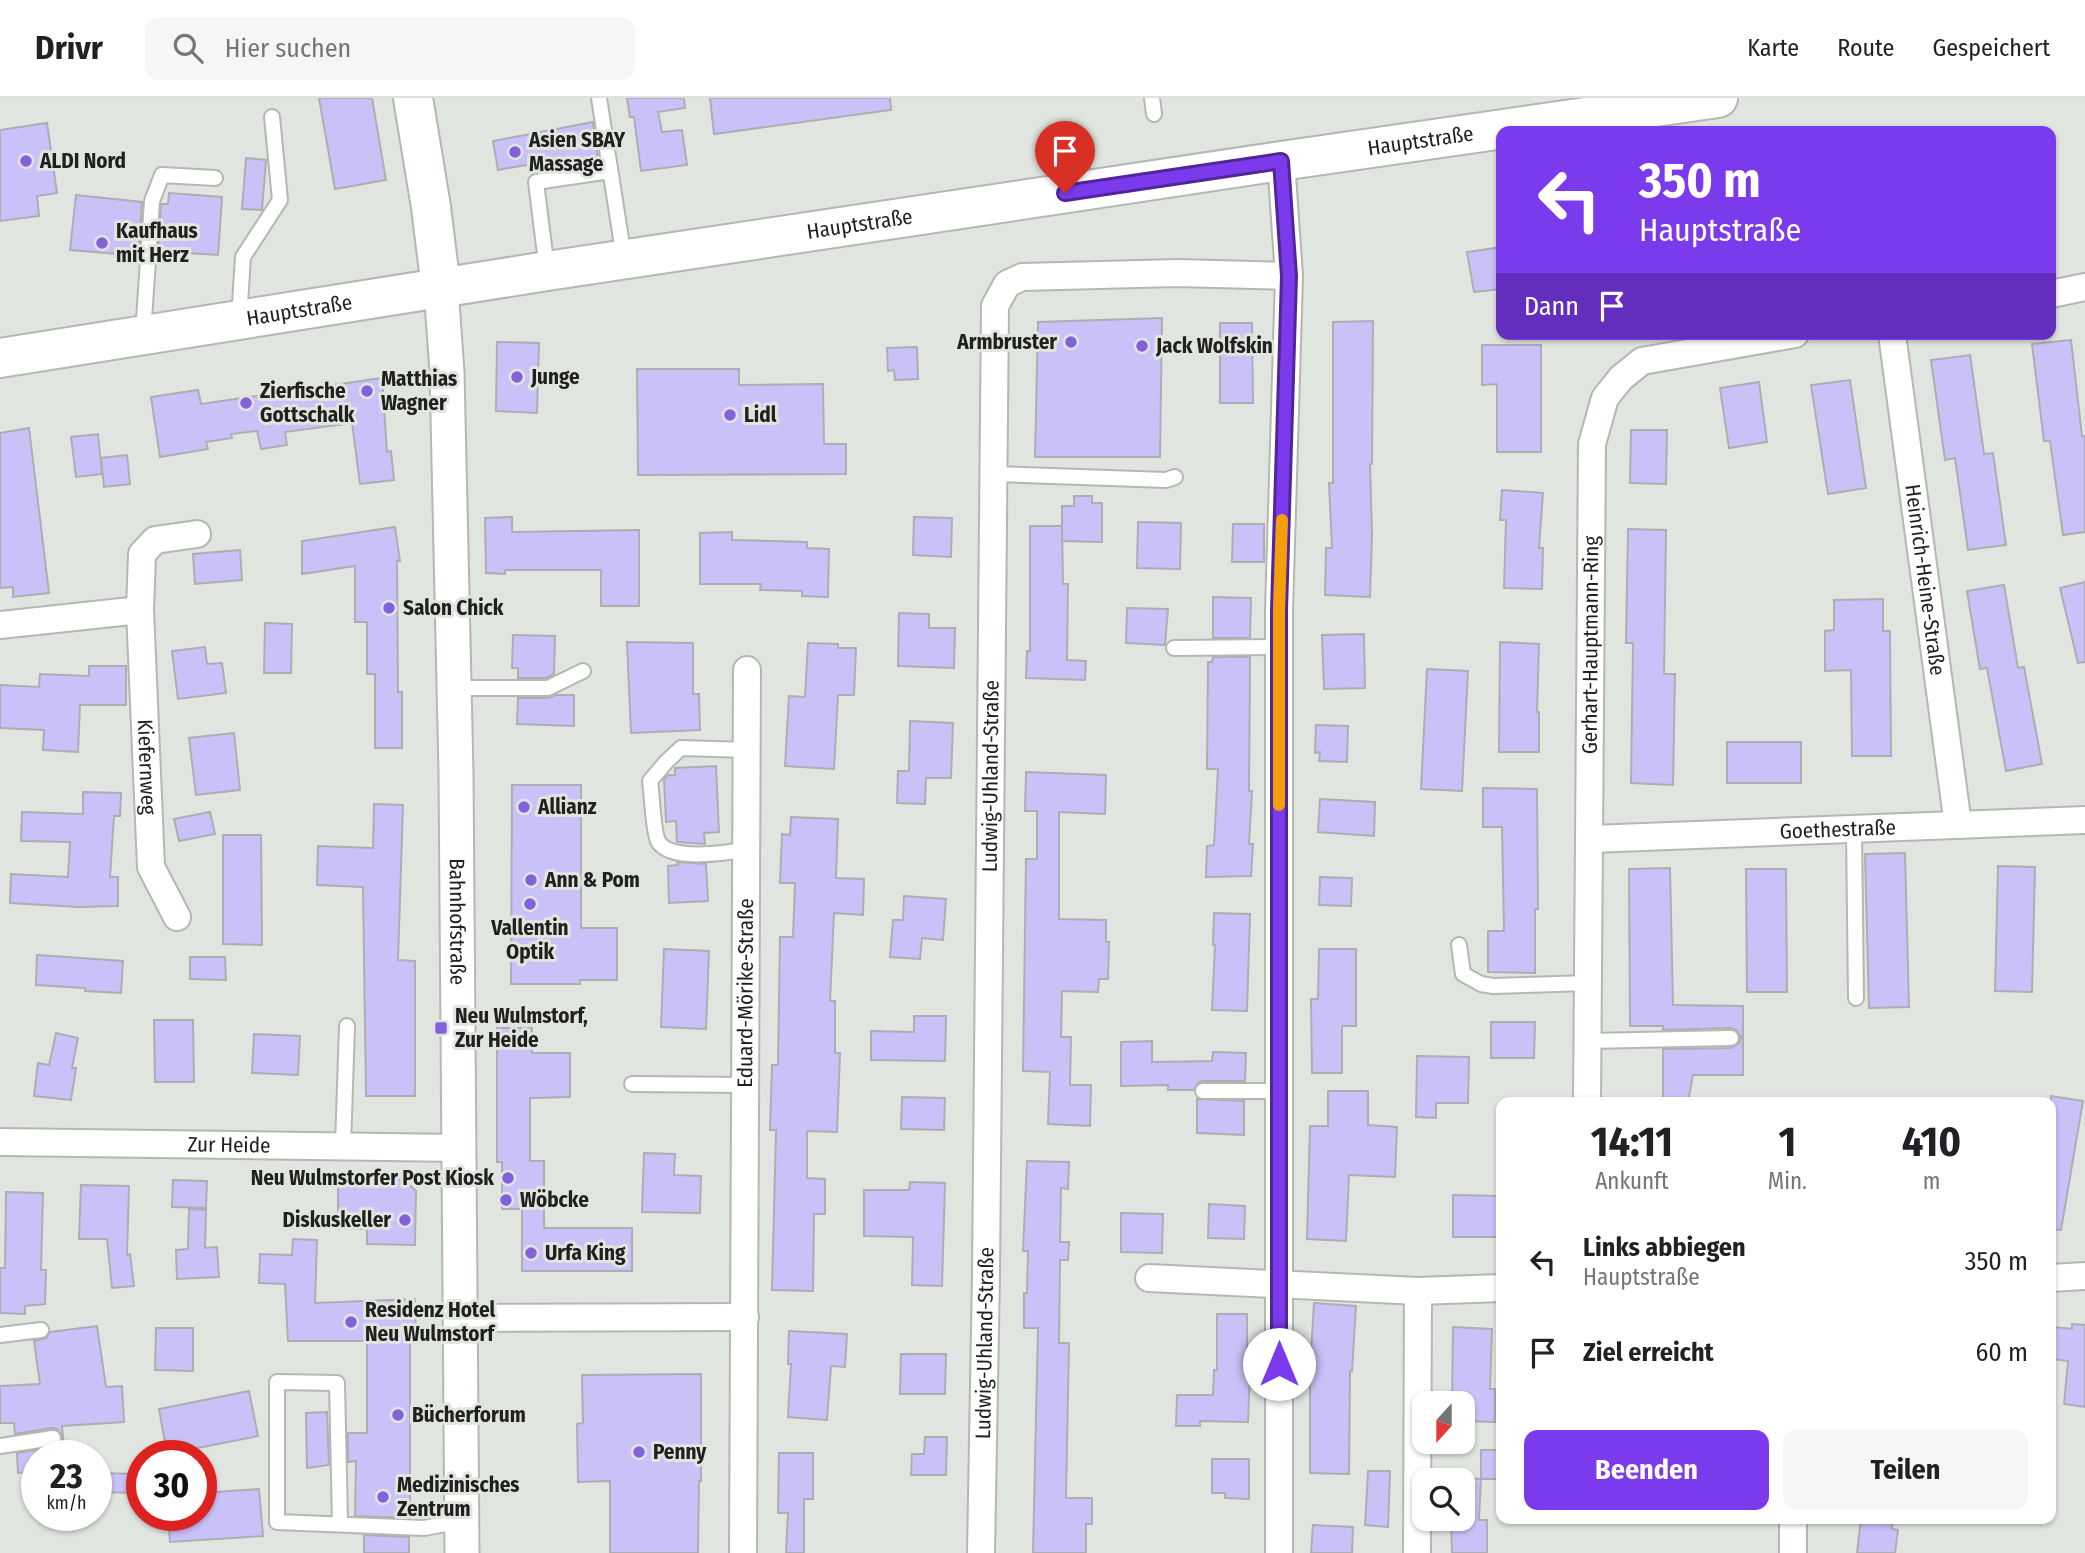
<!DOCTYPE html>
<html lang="de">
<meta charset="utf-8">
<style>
body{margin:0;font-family:"Fira Sans Condensed",sans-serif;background:#f6f6f6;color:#202124;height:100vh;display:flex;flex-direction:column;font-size:26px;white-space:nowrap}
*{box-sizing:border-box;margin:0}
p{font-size:23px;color:#757577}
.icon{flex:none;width:38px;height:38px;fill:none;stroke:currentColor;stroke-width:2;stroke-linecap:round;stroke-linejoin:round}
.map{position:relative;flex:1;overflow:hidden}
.sheet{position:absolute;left:1496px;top:999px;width:560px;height:427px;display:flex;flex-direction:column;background:#fff;border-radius:14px;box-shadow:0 2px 5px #0004}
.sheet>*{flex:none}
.guide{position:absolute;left:1496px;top:28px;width:560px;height:214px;border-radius:14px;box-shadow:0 2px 5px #0004;background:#7c3aed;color:#fff;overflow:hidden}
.needle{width:46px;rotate:201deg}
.controls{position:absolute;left:1412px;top:1293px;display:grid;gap:14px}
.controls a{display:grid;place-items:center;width:63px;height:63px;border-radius:14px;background:#fff;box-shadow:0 2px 5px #0004;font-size:35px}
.speed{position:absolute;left:21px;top:1342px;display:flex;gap:14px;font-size:35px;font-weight:700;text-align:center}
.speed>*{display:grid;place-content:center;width:91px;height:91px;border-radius:50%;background:#fff;box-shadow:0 2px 5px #0004;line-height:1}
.speed small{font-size:18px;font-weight:400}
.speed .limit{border:10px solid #d22;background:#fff;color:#111}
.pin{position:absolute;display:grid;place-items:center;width:60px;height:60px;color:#fff;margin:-72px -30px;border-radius:50% 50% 50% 0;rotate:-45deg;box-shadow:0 0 7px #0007}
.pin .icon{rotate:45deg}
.me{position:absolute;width:77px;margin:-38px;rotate:0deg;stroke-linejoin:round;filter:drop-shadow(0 0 5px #0008)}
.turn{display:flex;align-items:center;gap:24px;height:147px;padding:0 28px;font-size:32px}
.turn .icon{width:91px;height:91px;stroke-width:2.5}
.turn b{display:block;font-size:49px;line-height:60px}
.then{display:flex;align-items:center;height:66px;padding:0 28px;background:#0003;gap:14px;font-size:26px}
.eta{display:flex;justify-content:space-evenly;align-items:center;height:119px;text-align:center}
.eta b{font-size:42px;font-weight:700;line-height:49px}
.action{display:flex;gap:14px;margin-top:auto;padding:14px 28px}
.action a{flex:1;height:80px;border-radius:14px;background:#7c3aed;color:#fff;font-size:28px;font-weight:700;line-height:80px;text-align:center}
.action a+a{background:#f6f6f6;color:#202124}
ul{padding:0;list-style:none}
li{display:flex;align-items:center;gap:21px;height:91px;padding:0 28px}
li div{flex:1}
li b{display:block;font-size:26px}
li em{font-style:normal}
header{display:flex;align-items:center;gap:42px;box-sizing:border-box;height:98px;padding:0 35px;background:#fff;border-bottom:2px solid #e0e0e0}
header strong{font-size:33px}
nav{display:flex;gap:38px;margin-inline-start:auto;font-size:24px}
.search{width:490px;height:63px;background:#f6f6f6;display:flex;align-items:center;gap:18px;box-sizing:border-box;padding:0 24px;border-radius:14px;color:#757577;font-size:26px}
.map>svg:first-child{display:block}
.building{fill:#cbc1f9;stroke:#aeadb3;stroke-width:2}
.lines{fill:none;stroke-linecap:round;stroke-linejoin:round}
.service-casing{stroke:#b4b8b2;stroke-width:18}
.minor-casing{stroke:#b4b8b2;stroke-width:30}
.tertiary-casing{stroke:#b4b8b2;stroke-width:37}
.secondary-casing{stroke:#b4b8b2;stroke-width:42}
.primary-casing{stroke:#b4b8b2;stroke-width:42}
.service{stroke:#fff;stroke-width:14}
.minor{stroke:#fff;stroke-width:26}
.tertiary{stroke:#fff;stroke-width:33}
.secondary{stroke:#fff;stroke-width:38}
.primary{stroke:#fff;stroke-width:38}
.route-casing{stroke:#51269a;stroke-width:18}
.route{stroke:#7c3aed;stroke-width:12}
.slow{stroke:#f59e0b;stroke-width:12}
.poi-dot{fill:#8361db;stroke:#e1e5e0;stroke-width:2.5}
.labels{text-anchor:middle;stroke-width:6;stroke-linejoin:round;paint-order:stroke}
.poi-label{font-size:21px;font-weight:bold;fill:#20211f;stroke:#e1e5e0;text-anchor:start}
.street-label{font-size:21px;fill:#20211f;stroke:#e1e5e0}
</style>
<header>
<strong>Drivr</strong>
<div class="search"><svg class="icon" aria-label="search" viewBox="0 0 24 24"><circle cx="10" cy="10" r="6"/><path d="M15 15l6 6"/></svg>Hier suchen</div>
<nav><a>Karte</a><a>Route</a><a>Gespeichert</a></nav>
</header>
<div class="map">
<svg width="2085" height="1455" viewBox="0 0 2085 1455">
<rect width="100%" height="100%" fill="#e1e5e0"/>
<path class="building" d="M319 0H372L386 82 335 91Z
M627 0H684L685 10 658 14 662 34 682 32 687 67 641 73 634 19H630Z
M710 0H890L891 12 714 36Z
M593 24 598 59 555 65 554 62 498 72 493 43Z
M47 25 57 95 37 98 39 118 0 123V32Z
M246 60 266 62 262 112 242 111Z
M169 95 222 99 218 157 158 153 161 106H168Z
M76 97 142 104 139 151H131L130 157 70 152Z
M1502 149V191L1474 194 1467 154Z
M1162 220 1160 359H1035L1038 224Z
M1373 223 1372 366H1370L1372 437 1370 499 1325 497 1326 450H1332L1329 385H1333V224Z
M1220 225H1252L1253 305H1220Z
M2071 242 2082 338H2085V434L2063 437 2050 343H2044L2032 246Z
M497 244 539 245 537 315 496 313Z
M1482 247H1541V354H1497V286L1482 287Z
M917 249 918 281 895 282 894 272 888 273 887 250Z
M1970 257 1984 356 1993 355 2006 447 1968 452 1955 360 1945 362 1931 262Z
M637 271H739V287L823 286 824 346H846V376L638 377Z
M382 280 387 354 391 353 394 382 360 386 352 325 285 334 287 347 261 351 257 333 231 336 232 340 206 344 208 351 160 359 151 299 198 292 201 306Z
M1850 282 1866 390 1828 396 1811 287Z
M1759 284 1767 344 1729 350 1720 290Z
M29 330 49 495 13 499V489L0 490V335Z
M1631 332H1667L1666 386 1630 385Z
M98 336 102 376 76 379 71 339Z
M127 357 130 386 104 389 101 360Z
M1502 392 1543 395 1539 450H1543L1542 491 1504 490 1506 422H1500Z
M1074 398H1092V405H1102V444L1062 443V408H1074Z
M512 419V434L639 432V508H601V472H505V476L486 475 485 420Z
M914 419 952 420 951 459 913 457Z
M1138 424 1181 425 1180 471 1137 470Z
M1233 426H1264V464H1232Z
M1030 428H1062L1063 486H1068L1067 562 1086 563 1085 582 1026 580 1027 553H1030Z
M395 429 400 463H397L398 594H402V650H375V576H367V524H355V468L302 476V443Z
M1628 431 1666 432 1664 576H1675L1673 687 1631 685 1633 545H1626Z
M732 434V442L807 444V450L829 451 828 499 802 498V493L760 492 761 486H700V435Z
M240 452 242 482 195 486 193 456Z
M2085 484V564L2078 565 2060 490Z
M2004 487 2018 570 2024 569 2042 666 2006 673 1987 570 1980 571 1967 493Z
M1213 499 1251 500 1250 540H1213Z
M1883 501V533H1890L1891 658H1852L1851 572 1825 573V533L1834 532V502Z
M1127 510 1168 511 1165 547 1126 545Z
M899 515 929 516V530H955L954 570 898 568Z
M265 525 292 526 291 575H264Z
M1364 536 1365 590 1324 591 1322 537Z
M513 537 555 538 554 576 546 580H518V570H512Z
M627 544 693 545V596H699L700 632 631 635Z
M1500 544 1539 546 1537 614H1539V654H1499Z
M808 545 838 546V550H856L854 597H838L834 671 785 668 789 598 805 599Z
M205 549 207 566 222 565 226 595 178 601 172 553Z
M1213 559H1250L1249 693H1252L1249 746H1253L1251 778 1206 779 1207 748 1214 747 1218 671H1207L1208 564H1212Z
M89 568H126V607H80L78 654 43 652 44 632 0 630V587L39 589 40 576 89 578Z
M1427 571 1468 573 1462 693 1421 691Z
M556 597H574V628L517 626 518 600H548Z
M910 623 953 625 951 680H926L925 706 897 705 898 673H909Z
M1316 627 1348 628 1347 664 1319 663 1320 654 1315 655Z
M234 635 240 692 196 697 189 640Z
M1727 644H1801V685H1727Z
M716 668 719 734 704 735 705 746 677 744 676 723 666 724 664 681 668 677H675V670Z
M1026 674 1106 677 1105 716 1059 714V821L1106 822V844H1109L1108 881H1099L1098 894 1062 893 1061 939H1071L1070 987H1091L1090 1028 1048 1026 1050 974 1023 973 1026 761H1037V713H1025Z
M512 687H581V830H617V882H580V886H511Z
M1483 690 1537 691 1538 811H1535V875L1488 874V833H1504L1502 729H1483Z
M83 694 121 695 120 718H114L110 779H118V808L78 809 10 805 11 776 68 779 70 744 21 743 22 714 83 716Z
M1320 701 1375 704 1374 738 1318 734Z
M374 706 403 707 398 862 415 863V998H366L363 789 317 787 318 748 373 750Z
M210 714 215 736 179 743 174 721Z
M791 719 838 721 836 780 864 781 863 817 834 815 830 903H835V955H840L837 1034 807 1033V1080L825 1081V1116H814L813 1193 772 1192 776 1032H770L772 967H778L780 839H793L795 785H780L782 736 790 737Z
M223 737H261L262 847 223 846Z
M1905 755 1909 909 1869 910 1865 756Z
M677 764 706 766 708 803 669 805 668 768 678 767Z
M1998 768 2035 769 2032 894 1995 893Z
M1670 770 1673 907 1743 908V977H1693L1688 1004H1663V951L1731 950 1739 945 1741 939 1736 932 1731 930 1663 932V928H1630L1629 771Z
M1746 771H1786L1787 894H1747Z
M1320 779 1352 780 1351 808 1319 807Z
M904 798 946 801 943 842 922 840 920 861 890 859 893 822H903Z
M1214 815 1250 816 1247 913 1212 912 1215 847H1213Z
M664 851 709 853 706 931 661 929Z
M1319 851H1356V928H1342V975H1312L1311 901H1318Z
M37 857 123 863 121 895 85 893V890L36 887Z
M190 859H225L226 882 190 881Z
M914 918H946L945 963 871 962V933L914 934Z
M154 922H193L194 984H155Z
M1491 924H1535L1534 960H1491Z
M497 930H532V955H570V999L530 1000V1063H544V1130H632V1173H522V1111H502V1064H497Z
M56 935 78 940 72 970H76L71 1002 34 998 38 965 49 967Z
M254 936 300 938 298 977 252 975Z
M1152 943V964L1212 963 1213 954 1246 955 1245 983H1202L1198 985 1194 992H1168V987L1121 988V944Z
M1417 958 1469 959 1468 1005H1436V1020L1416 1019Z
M1328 993H1368V1027L1397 1029 1395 1079 1349 1077 1346 1143 1307 1141 1310 1028H1328Z
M2051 998 2083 1003 2061 1132 2051 1131Z
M902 999 945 1000 944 1032 901 1031Z
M1197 1001 1244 1003V1037L1197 1035Z
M644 1055 675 1056 674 1077 701 1078 700 1115 642 1114Z
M1027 1063 1069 1064 1068 1091 1061 1090 1060 1144H1069L1068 1162H1060L1059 1245H1069L1066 1400H1092V1426H1086V1455H1033L1038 1230H1024V1195H1027L1028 1153H1023Z
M338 1081H403L416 1093 415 1147 367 1146V1131H338Z
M173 1082 207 1083 206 1110 172 1109Z
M910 1084 945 1085 942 1188 912 1187 913 1139 864 1138V1092H909Z
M81 1087 129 1088 127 1157 130 1156 134 1188 112 1190 107 1141H79Z
M6 1094 43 1095 41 1172H46L45 1206 25 1208V1216L0 1215V1170H5Z
M1453 1097 1502 1098V1139H1453Z
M1209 1106 1245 1108 1244 1141 1208 1140Z
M189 1111 206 1112 205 1150 217 1149 219 1179 177 1181 176 1152 188 1151Z
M1121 1115 1163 1116 1162 1155 1121 1154Z
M293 1141 317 1142 315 1205 415 1201 416 1242H410V1420L355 1418 356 1363 348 1364V1335H367V1243H288L285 1186 259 1185 260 1156 292 1157Z
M1314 1205 1356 1208 1352 1273H1350L1349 1376 1310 1375V1271Z
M1217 1216H1247V1273L1250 1274 1248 1324 1200 1323V1328H1176L1177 1297H1213L1214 1272H1217Z
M2072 1226 2085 1227V1309L2064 1306 2068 1263 2052 1261 2055 1229 2072 1231Z
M97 1228 106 1289 122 1288 124 1324 62 1328 65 1358H37V1373L18 1375 17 1355 55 1349 62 1344V1338L57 1331 52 1330 15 1336 14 1325H0V1288L40 1286 34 1243 46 1240 50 1234Z
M1453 1229 1492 1231 1490 1291H1495V1324L1463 1323V1306H1452Z
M156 1230H193V1273L155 1272Z
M789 1233 847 1236 845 1269 831 1268 827 1322 788 1319 791 1266H788Z
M901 1256H946L945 1296H900Z
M701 1276V1383H699L698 1455H610V1383L578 1384 577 1326 583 1325 582 1277Z
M249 1293 258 1338 167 1356 159 1311Z
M327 1314 329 1367 307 1370 306 1315Z
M925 1339H947L946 1377H911L912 1356H924Z
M1481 1352H1502V1381H1481Z
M779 1355H813V1401H804V1455H786L788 1415H778Z
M1212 1361H1249V1401L1225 1400V1395H1212Z
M1368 1373H1390L1388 1429 1365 1427Z
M96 1375 140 1376 139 1395 96 1394Z
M1463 1380 1481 1381 1479 1422H1487V1455H1452L1451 1423H1463Z
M259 1391 263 1438 170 1444 168 1418H201V1395Z
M1861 1421H1893L1892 1431 1898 1432 1895 1455H1857Z
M1313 1427 1353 1429 1352 1455H1311Z
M364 1437 409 1439V1455H364Z"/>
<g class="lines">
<defs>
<path id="service" d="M599 0 624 160
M1152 0 1154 16
M547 172 536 84 610 73
M239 221 243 159 280 102 272 19
M143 236 152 103 162 77 215 80
M994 376 1166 382 1175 379
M1174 550 1279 549
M454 590H548L583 573
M1854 732 1856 900
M747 751C728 755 669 764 658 743 653 733 652 695 650 683L666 664 681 650 747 652
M1459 847 1463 876 1481 886 1493 888 1589 885
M1588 943 1731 940
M632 986 746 987
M1203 993H1279
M343 1048 347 928
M0 1237 41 1232
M0 1348 53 1340
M340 1426 337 1285 277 1284V1424L424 1430 462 1423"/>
<g id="minor">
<path d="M2051 196 2085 189"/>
<path id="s1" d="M1892 236 1958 727"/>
<path d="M140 512 142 456 155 442 197 436"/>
<path id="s2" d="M0 527 140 512 151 769 177 819"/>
<path id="s3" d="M1591 741 2085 722"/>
<path id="s4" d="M1587 1004 1592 346 1605 300 1621 280 1642 263 1795 236"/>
<path id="s5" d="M0 1044 460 1050"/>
<path d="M1149 1180 1418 1193 1502 1190"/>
<path d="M2051 1180 2085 1178"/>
<path d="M461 1220 745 1219"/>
<path id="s6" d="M743 1455 747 572"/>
<path id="s7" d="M981 1455 986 1176 995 208 1007 186 1022 179 1177 175 1289 178"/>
<path d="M1279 1455V512L1289 178 1281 63"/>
<path d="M1417 1455 1418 1193"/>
<path d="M1793 1455V1421"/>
</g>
<g id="tertiary">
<path id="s8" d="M441 190 447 274 456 675 462 1455"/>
</g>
<path id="secondary" d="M413 0 431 109 441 190"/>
<g id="primary">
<path id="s9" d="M0 260 547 173 1281 63 1718 0"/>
</g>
</defs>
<use href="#service" class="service-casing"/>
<use href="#minor" class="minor-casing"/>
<use href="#tertiary" class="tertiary-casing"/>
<use href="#secondary" class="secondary-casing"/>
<use href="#primary" class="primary-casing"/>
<use href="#service" class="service"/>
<use href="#minor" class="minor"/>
<use href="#tertiary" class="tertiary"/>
<use href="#secondary" class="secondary"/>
<use href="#primary" class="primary"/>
</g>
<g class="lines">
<defs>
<path id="route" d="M1065 95 1281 63 1289 178 1279 512V1266"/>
</defs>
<use href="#route" class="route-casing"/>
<use href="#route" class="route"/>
<path class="slow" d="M1279 707V512L1282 422"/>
</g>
<g class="poi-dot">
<circle cx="515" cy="54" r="7"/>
<circle cx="26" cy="63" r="7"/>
<circle cx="102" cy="145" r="7"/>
<circle cx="1071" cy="244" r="7"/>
<circle cx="1142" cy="248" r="7"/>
<circle cx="517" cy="279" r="7"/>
<circle cx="367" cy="293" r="7"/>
<circle cx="246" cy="305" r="7"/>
<circle cx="730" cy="317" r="7"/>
<circle cx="389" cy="510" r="7"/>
<circle cx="524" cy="709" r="7"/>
<circle cx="531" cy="782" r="7"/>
<circle cx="530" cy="806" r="7"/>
<rect x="434" y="923" width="14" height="14" rx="3.5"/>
<circle cx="508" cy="1080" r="7"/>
<circle cx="506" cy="1102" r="7"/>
<circle cx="405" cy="1122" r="7"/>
<circle cx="531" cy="1155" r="7"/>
<circle cx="351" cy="1224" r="7"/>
<circle cx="398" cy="1317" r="7"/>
<circle cx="639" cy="1354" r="7"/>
<circle cx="383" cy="1399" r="7"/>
</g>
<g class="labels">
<g class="poi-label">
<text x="529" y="49">Asien SBAY<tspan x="529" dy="24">Massage</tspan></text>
<text x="40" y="70">ALDI Nord</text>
<text x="116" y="140">Kaufhaus<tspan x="116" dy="24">mit Herz</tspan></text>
<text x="1057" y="251" text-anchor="end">Armbruster</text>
<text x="1156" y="255">Jack Wolfskin</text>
<text x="531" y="286">Junge</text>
<text x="381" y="288">Matthias<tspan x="381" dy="24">Wagner</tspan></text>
<text x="260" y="300">Zierfische<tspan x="260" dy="24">Gottschalk</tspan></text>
<text x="744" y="324">Lidl</text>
<text x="403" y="517">Salon Chick</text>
<text x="538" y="716">Allianz</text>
<text x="545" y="789">Ann &amp; Pom</text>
<text x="530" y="837" text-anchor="middle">Vallentin<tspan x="530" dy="24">Optik</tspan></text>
<text x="455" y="925">Neu Wulmstorf,<tspan x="455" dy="24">Zur Heide</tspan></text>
<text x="494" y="1087" text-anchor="end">Neu Wulmstorfer Post Kiosk</text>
<text x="520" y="1109">Wöbcke</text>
<text x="391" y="1129" text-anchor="end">Diskuskeller</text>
<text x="545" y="1162">Urfa King</text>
<text x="365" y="1219">Residenz Hotel<tspan x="365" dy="24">Neu Wulmstorf</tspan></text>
<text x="412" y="1324">Bücherforum</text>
<text x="653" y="1361">Penny</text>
<text x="397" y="1394">Medizinisches<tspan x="397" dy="24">Zentrum</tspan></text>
</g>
<g class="street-label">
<text dy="7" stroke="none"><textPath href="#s9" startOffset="1437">Hauptstraße</textPath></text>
<text dy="7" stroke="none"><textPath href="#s9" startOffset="870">Hauptstraße</textPath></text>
<text dy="7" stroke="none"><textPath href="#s9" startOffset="303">Hauptstraße</textPath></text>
<text dy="7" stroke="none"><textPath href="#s1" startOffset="248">Heinrich-Heine-Straße</textPath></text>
<text dy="7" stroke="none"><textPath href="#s4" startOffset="457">Gerhart-Hauptmann-Ring</textPath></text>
<text dy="7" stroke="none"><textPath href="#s2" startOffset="298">Kiefernweg</textPath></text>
<text dy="7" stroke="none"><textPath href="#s7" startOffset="777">Ludwig-Uhland-Straße</textPath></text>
<text dy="7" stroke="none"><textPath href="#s3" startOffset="247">Goethestraße</textPath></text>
<text dy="7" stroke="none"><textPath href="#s8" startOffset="634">Bahnhofstraße</textPath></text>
<text dy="7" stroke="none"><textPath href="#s6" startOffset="560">Eduard-Mörike-Straße</textPath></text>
<text dy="7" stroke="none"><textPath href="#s5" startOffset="229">Zur Heide</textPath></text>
<text dy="7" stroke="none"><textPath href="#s7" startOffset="210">Ludwig-Uhland-Straße</textPath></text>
</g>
</g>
</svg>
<div class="controls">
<a><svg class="needle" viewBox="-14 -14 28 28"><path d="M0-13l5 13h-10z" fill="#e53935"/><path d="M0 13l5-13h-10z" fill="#757577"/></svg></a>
<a><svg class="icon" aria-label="search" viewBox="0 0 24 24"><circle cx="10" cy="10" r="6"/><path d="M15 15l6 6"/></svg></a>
</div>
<div class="speed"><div>23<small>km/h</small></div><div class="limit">30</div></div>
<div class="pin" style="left:1065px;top:95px;background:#d93025"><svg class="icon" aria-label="arrive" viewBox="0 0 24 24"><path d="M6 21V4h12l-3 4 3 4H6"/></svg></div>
<svg class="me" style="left:1279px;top:1266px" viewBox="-20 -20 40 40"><circle r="19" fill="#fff"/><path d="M0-13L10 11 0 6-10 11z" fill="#7c3aed"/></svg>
<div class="guide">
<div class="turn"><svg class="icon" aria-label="left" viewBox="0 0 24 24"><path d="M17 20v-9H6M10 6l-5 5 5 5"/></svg><div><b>350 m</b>Hauptstraße</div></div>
<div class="then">Dann<svg class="icon" aria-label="arrive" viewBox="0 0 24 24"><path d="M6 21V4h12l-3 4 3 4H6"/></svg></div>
</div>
<section class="sheet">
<div class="eta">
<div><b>14:11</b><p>Ankunft</p></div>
<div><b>1</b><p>Min.</p></div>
<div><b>410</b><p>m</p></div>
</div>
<ul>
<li><svg class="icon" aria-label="left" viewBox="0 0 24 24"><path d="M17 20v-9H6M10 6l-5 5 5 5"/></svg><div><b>Links abbiegen</b><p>Hauptstraße</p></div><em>350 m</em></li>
<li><svg class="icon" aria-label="arrive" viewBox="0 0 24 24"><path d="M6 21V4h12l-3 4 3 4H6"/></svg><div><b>Ziel erreicht</b></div><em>60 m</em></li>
</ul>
<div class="action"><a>Beenden</a><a>Teilen</a></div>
</section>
</div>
